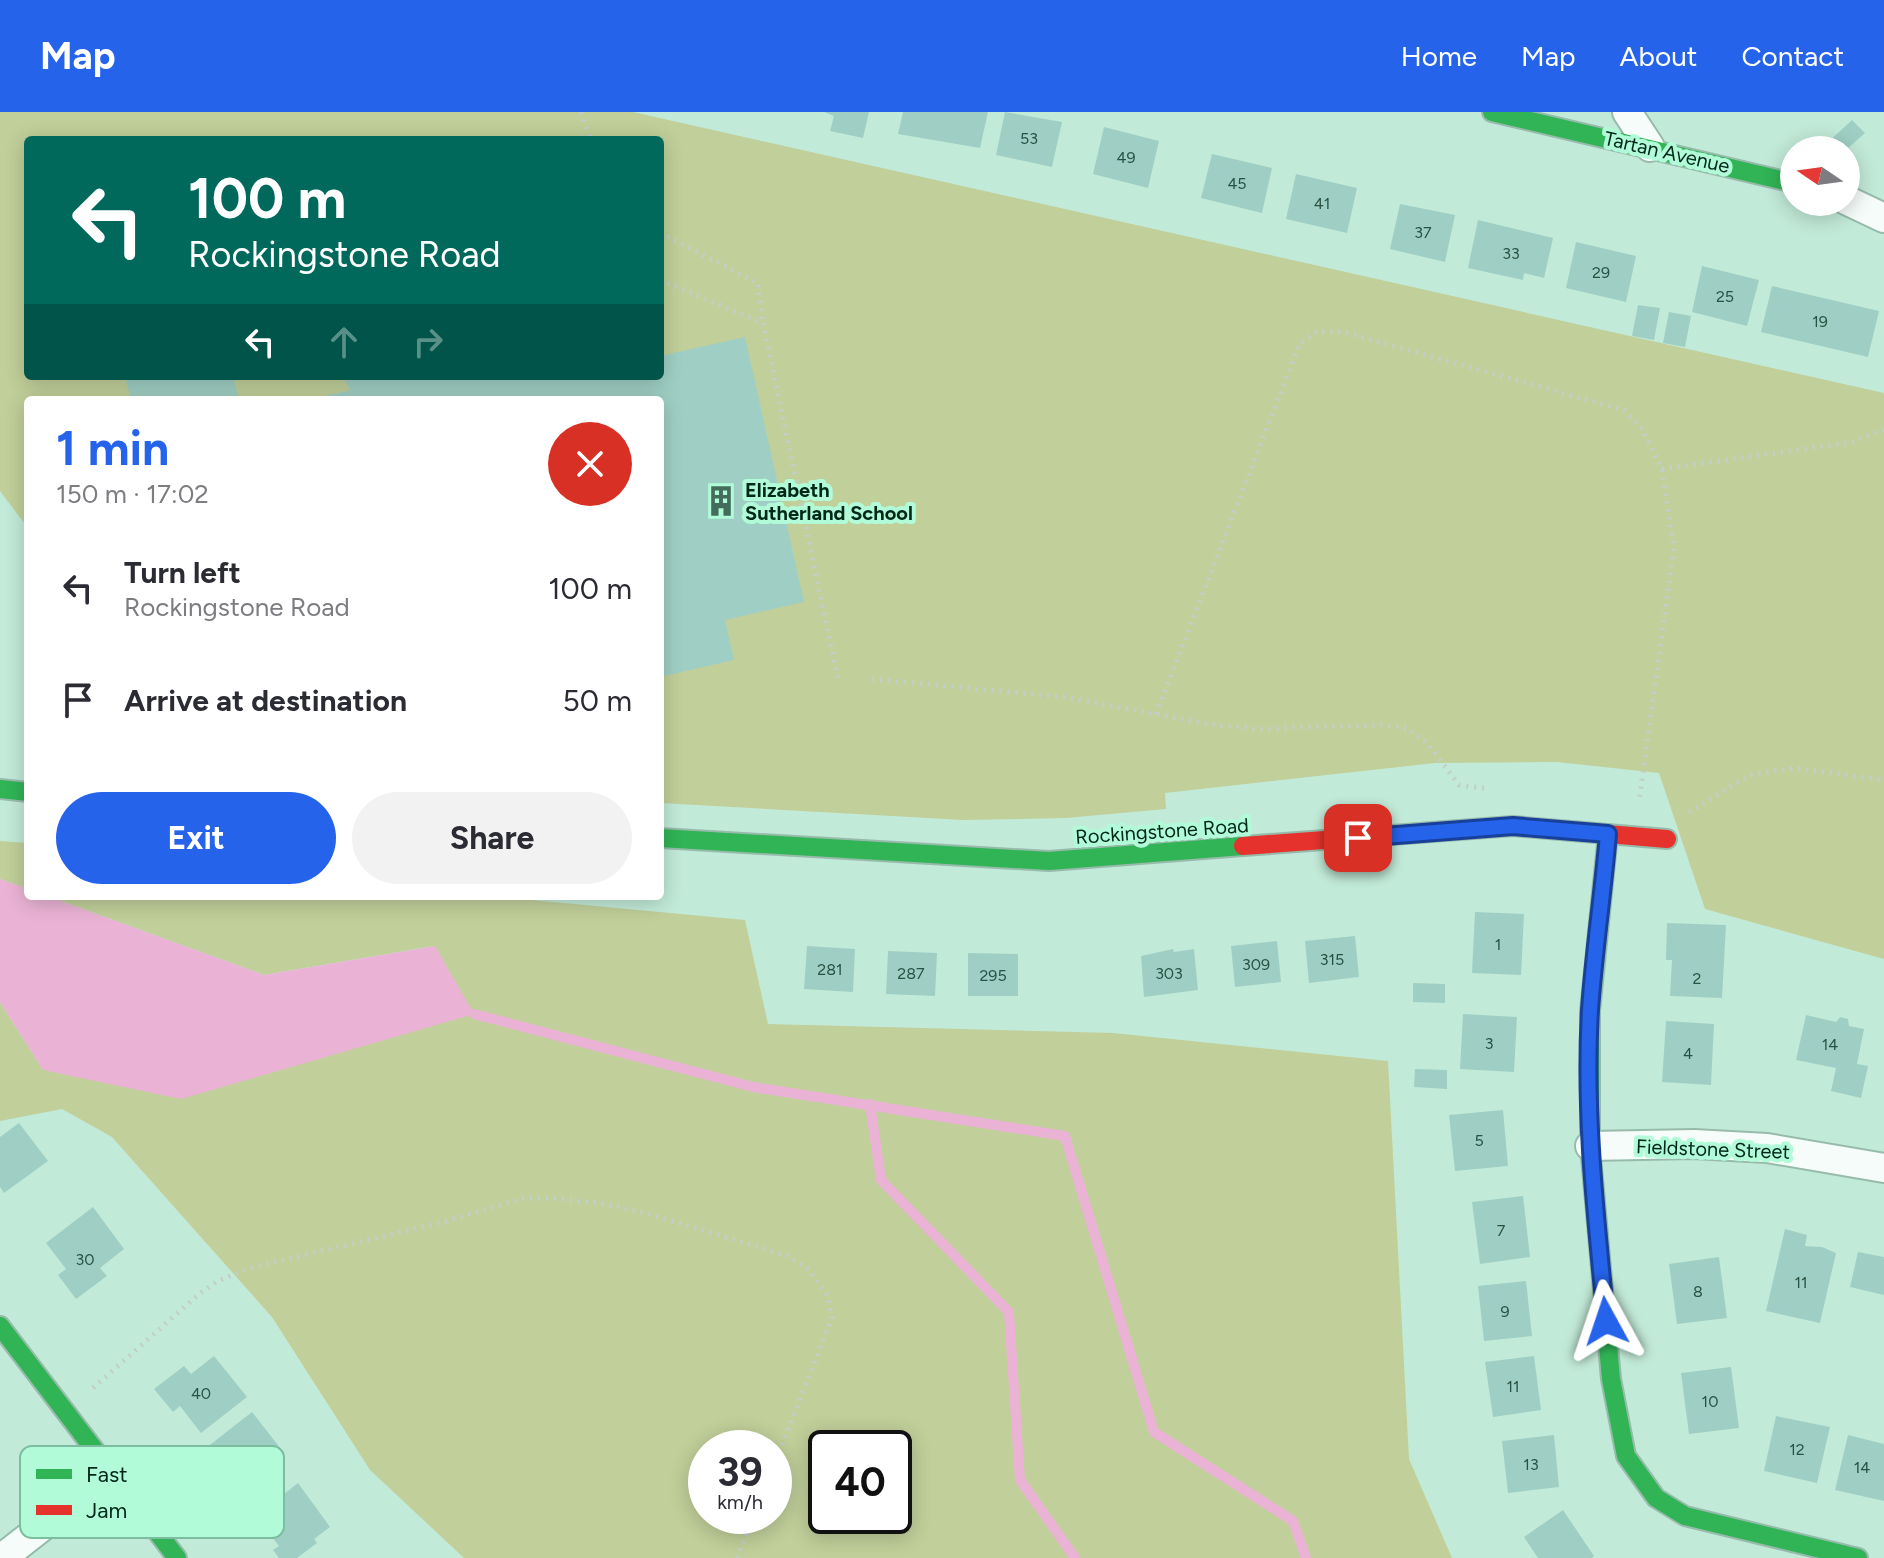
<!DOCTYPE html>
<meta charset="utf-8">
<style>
body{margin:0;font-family:Figtree,sans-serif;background:#f2f2f3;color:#2b2b33;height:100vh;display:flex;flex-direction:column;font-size:30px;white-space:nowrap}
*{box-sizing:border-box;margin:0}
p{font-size:26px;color:#7c7c81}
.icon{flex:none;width:44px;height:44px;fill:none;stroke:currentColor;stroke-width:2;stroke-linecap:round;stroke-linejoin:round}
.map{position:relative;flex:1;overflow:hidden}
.sheet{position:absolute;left:24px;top:284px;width:640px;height:504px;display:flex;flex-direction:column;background:#fff;border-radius:8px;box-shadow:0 4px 20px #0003}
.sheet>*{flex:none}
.guide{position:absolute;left:24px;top:24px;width:640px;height:244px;border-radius:8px;box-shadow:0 4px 20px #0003;background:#00695c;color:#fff;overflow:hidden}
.needle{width:52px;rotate:283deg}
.controls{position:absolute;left:1780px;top:24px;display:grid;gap:16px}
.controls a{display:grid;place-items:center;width:80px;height:80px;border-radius:50%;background:#fff;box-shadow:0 4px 20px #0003;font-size:40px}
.speed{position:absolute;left:688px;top:1318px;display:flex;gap:16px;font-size:40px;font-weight:700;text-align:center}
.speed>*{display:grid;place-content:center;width:104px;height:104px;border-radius:50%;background:#fff;box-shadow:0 4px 20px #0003;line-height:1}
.speed small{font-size:20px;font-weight:400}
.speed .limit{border:4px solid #111;border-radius:12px;background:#fff;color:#111}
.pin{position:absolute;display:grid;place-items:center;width:68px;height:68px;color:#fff;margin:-34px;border-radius:16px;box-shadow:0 4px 12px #0006}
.me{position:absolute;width:88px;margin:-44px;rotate:355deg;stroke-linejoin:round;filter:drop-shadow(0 0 6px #0008)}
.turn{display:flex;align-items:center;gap:28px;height:168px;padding:0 32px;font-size:36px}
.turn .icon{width:104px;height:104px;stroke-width:2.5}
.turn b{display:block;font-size:56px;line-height:68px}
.lanes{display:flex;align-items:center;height:76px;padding:0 32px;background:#0003;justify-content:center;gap:40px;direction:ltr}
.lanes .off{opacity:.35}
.round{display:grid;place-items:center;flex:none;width:84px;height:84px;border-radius:42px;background:#f2f2f3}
.headline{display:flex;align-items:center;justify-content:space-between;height:136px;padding:0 32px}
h1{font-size:48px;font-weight:700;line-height:60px;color:#2563eb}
.action{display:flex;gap:16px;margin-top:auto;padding:16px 32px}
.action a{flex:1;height:92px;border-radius:48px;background:#2563eb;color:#fff;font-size:32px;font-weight:700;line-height:92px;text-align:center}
.action a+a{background:#f2f2f3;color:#2b2b33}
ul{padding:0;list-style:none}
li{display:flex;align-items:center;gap:24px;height:112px;padding:0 32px}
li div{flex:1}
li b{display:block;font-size:30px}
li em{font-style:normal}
header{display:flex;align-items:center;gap:48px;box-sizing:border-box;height:112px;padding:0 40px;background:#2563eb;color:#fff}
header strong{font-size:38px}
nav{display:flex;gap:44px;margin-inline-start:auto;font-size:28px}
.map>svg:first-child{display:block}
.green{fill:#c1cf9a;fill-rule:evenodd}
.water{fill:#eab3d5}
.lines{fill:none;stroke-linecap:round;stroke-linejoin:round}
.stream{stroke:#eab3d5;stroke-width:10}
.building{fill:#9fcfc4}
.street-casing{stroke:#97bbab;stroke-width:32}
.fast-casing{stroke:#97bbab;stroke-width:22}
.jam-casing{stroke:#97bbab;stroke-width:22}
.path{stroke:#c1cfc9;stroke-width:5;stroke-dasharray:2 6;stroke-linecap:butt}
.street{stroke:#f6fcf9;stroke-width:28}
.fast{stroke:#30b455;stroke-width:18}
.jam{stroke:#e5322d;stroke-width:18}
.route-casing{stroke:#184099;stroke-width:20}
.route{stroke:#2563eb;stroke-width:14}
.labels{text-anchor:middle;stroke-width:8;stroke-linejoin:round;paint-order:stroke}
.number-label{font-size:16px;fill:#285244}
.street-label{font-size:20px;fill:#002819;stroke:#b1fbd9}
.poi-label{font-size:20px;font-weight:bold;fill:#002819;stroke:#b1fbd9;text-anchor:start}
.key{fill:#b1fbd9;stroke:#7cbc9f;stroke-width:2}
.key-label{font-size:22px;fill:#002819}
</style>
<header>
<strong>Map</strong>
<nav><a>Home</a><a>Map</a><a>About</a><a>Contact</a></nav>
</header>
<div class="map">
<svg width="1884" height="1446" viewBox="0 0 1884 1446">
<rect width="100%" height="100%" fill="#c2ead8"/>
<path class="green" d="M0 0H633L1884 281V847L1705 797 1659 661 1557 650 1435 651 1165 681 1166 697 1066 706 964 708 660 691V288H28V416L0 379ZM28 28H660V264H28Z
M0 729 28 731V777L0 767Z
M47 784H488L745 808 768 912 1113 921 1388 949 1409 1347 1452 1446H464L370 1358 272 1205 112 1025 62 997 0 1009V890L43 958 434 834 264 863ZM706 1336H774V1404H706ZM826 1336H894V1404H826Z"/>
<path class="water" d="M0 767 28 777V784H47L264 863 435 834 474 902 181 987 43 958 0 890Z"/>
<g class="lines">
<path class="stream" d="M474 902 753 975 1065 1024 1154 1320 1293 1409 1306 1446
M870 992 881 1068 1009 1200 1020 1368 1075 1446"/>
</g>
<path class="building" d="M824 0H869L863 26 830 19 834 4Z
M903 0H988L980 36 898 22Z
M1005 0 1062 10 1052 55 996 43Z
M1852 8 1865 21 1846 38H1832L1826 32Z
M1104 15 1159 29 1148 76 1093 62Z
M1212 42 1272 56 1262 101 1201 86Z
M1296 62 1357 76 1347 121 1286 107Z
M1400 92 1455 103 1445 150 1390 137Z
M1478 108 1553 126 1544 166 1524 161 1523 168 1468 156Z
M1576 130 1636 144 1626 190 1566 176Z
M1702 154 1759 168 1747 214 1692 200Z
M1772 174 1879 199 1868 245 1761 220Z
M1638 193 1660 196 1654 228 1632 224Z
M1669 200 1691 204 1685 235 1663 231Z
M745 225 804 490 725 508 734 548 660 565V288H310L350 278 342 264H660V244Z
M125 264H233L239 288H131Z
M1475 800 1524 802 1521 863 1472 861Z
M1667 811 1726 813 1722 886 1670 884 1672 848H1666Z
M1355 824 1359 865 1309 871 1305 829Z
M1277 829 1281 870 1235 875 1231 834Z
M807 834 855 837 853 880 804 877Z
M1173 837 1174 840 1194 837 1198 878 1144 885 1141 844Z
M888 839 937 841 935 884 886 882Z
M968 841 1018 842V884H968Z
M1413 871 1445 872V891L1413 890Z
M1463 902 1517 905 1514 960 1460 957Z
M1806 903 1836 910 1840 905 1848 907 1849 914 1864 917 1857 952 1868 954 1861 986 1831 979 1836 956 1796 948Z
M1666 909 1714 912 1711 973 1662 970Z
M1415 957 1447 958V977L1414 975Z
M1503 998 1508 1054 1455 1059 1449 1003Z
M19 1011 48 1049 4 1081 0 1075V1025Z
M1523 1084 1530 1145 1480 1152 1472 1090Z
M93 1095 124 1137 100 1156 107 1164 76 1187 58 1163 66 1157 46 1131Z
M1785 1117 1807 1123 1805 1134 1822 1135 1836 1141 1820 1211 1766 1199Z
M1858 1140 1884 1145V1183L1850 1175Z
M1719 1145 1727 1206 1677 1212 1669 1152Z
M1526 1169 1532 1224 1484 1229 1478 1174Z
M214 1244 247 1285 201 1321 180 1294 173 1300 154 1277 184 1254 191 1262Z
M1534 1244 1541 1298 1493 1305 1485 1250Z
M1731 1255 1739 1316 1689 1322 1681 1261Z
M252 1300 285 1342 260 1360 267 1369 236 1393 217 1369 226 1361 206 1336Z
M1776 1304 1830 1315 1817 1371 1764 1359Z
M1554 1323 1559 1375 1508 1381 1502 1329Z
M1848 1323 1884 1332V1389L1835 1378Z
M298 1371 330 1415 314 1427 317 1431 297 1446H279L273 1438 279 1434 256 1404Z
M1563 1398 1594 1444 1592 1446H1538L1524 1425Z"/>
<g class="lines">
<defs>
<path id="street" d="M1627 0 1650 35
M1846 88 1884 106
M1590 1034 1694 1032 1767 1036 1884 1056
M2 1446 111 1361"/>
<path id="fast" d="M1492 0 1794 71
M0 677 28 680
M1608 722 1590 899V1034L1611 1267 1626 1344 1656 1386 1685 1404 1858 1446
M660 726 1049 749 1243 734
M0 1214 177 1446"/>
<path id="jam" d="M1243 734 1513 714 1667 727"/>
</defs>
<use href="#street" class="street-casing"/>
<use href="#fast" class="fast-casing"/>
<use href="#jam" class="jam-casing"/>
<path class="path" d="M581 0 591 28
M660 121 758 171 763 211
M660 168 763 211 839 572
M1662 357 1853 330 1884 317
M872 567 1064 585 1209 612 1257 617 1382 613 1407 616 1428 632 1459 673 1489 677
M1156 602 1300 231 1318 219 1343 220 1624 298 1642 317 1662 357 1674 436 1639 690
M1689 700 1750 663 1794 656 1884 668
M93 1276 199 1182 218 1169 250 1156 443 1110 524 1086H550L601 1091 656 1104 788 1144 808 1157 828 1184 832 1206 774 1354
M737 1446 754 1404"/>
<use href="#street" class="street"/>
<use href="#fast" class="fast"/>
<use href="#jam" class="jam"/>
</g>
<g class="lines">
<defs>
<path id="route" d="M1358 726 1513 714 1608 722C1603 781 1594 840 1590 898 1584 1002 1596 1105 1606 1209"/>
</defs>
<use href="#route" class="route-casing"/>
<use href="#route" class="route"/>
</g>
<defs>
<symbol id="building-bare" viewBox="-9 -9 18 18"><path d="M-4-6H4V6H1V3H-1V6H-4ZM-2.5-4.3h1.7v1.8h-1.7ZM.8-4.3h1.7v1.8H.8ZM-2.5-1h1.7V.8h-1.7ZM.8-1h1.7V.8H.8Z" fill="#446c5c" stroke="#b1fbd9" stroke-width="2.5" paint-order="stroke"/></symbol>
</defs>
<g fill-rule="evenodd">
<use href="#building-bare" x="699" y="367" width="44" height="44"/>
</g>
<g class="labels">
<g class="number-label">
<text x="1029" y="32">53</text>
<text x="1126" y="51">49</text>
<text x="1237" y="77">45</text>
<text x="1322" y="97">41</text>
<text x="1423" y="126">37</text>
<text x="1511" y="147">33</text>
<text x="1601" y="166">29</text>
<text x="1725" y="190">25</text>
<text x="1820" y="215">19</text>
<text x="1498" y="838">1</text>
<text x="1332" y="853">315</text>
<text x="1256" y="858">309</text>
<text x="830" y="863">281</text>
<text x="911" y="867">287</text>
<text x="1169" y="867">303</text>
<text x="993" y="869">295</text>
<text x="1697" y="872">2</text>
<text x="1489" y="937">3</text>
<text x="1830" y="938">14</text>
<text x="1688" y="947">4</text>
<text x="1479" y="1034">5</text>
<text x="1501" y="1124">7</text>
<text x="85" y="1153">30</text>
<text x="1801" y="1176">11</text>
<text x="1698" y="1185">8</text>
<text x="1505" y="1205">9</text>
<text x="1513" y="1280">11</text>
<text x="201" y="1287">40</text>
<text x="1710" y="1295">10</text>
<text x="1797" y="1343">12</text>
<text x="1531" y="1358">13</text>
<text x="1862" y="1361">14</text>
</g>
<g class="street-label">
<text transform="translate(1667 40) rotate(13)" y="7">Tartan Avenue</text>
<text transform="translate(1162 719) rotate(-4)" y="7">Rockingstone Road</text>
<text transform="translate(1713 1037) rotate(2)" y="7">Fieldstone Street</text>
</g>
<g class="poi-label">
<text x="745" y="385">Elizabeth<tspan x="745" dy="23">Sutherland School</tspan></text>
</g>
</g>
<rect x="20" y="1334" width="264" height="92" rx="12" class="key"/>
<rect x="36" y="1357" width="36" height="10" fill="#30b455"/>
<rect x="36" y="1393" width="36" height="10" fill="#e5322d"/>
<g class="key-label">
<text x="86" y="1370">Fast</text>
<text x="86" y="1406">Jam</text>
</g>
</svg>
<div class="controls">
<a><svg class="needle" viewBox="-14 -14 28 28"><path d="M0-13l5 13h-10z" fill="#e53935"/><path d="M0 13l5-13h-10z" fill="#7c7c81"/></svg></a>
</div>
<div class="speed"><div>39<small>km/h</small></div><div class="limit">40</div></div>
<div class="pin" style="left:1358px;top:726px;background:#d93025"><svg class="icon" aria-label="arrive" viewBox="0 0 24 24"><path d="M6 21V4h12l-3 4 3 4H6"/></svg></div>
<svg class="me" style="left:1606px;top:1209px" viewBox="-20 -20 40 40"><path d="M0-17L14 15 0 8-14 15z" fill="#2563eb" stroke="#fff" stroke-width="4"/></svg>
<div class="guide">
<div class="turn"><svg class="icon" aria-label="left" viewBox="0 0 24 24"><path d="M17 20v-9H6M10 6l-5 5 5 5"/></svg><div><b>100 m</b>Rockingstone Road</div></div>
<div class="lanes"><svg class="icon" aria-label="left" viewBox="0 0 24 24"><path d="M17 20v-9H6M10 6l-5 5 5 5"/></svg><svg class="icon off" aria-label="ahead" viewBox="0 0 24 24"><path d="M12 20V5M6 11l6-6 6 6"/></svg><svg class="icon off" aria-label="right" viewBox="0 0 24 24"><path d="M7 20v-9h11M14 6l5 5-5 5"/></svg></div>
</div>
<section class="sheet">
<div class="headline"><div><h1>1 min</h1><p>150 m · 17:02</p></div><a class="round" style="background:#d93025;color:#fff"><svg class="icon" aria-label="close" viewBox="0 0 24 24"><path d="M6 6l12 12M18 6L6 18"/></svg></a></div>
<ul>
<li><svg class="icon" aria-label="left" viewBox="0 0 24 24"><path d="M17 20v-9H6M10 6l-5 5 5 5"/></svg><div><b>Turn left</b><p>Rockingstone Road</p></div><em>100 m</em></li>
<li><svg class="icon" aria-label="arrive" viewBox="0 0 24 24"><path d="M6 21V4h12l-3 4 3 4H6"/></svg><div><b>Arrive at destination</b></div><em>50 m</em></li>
</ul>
<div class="action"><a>Exit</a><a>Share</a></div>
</section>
</div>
